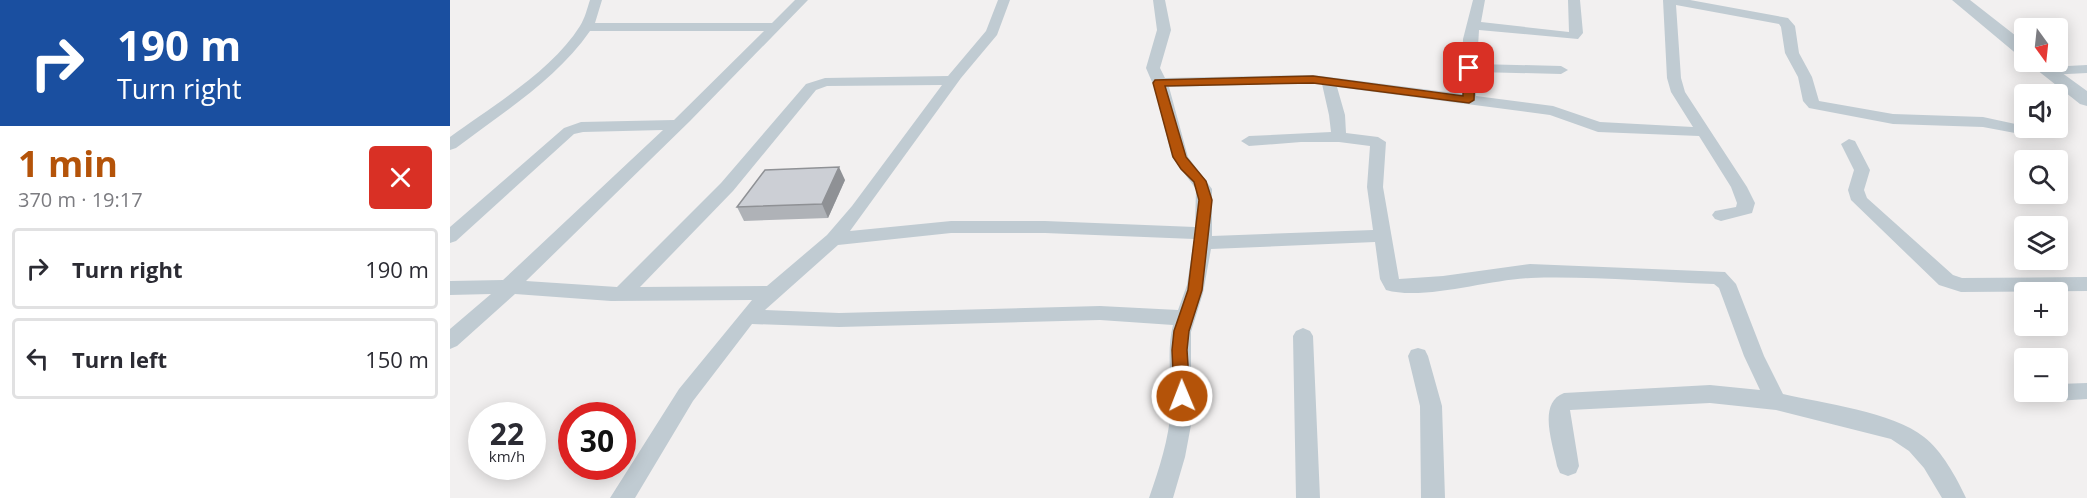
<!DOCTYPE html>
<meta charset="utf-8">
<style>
body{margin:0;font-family:"Open Sans",sans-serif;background:#f2f2f3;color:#2b2b33;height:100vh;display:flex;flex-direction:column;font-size:22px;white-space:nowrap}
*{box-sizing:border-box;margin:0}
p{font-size:20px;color:#7c7c81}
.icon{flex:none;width:33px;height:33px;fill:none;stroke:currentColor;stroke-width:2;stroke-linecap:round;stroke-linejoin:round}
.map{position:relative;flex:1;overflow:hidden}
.sheet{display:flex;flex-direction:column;background:#fff;width:450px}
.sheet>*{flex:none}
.banner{background:#1a4fa0;color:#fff;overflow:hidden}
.needle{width:39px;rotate:165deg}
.fabs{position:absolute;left:1564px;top:18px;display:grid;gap:12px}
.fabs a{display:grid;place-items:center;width:54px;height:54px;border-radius:6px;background:#fff;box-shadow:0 3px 15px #0003;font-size:30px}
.speed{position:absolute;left:18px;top:402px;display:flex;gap:12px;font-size:30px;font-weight:700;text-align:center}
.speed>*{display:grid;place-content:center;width:78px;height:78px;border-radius:50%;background:#fff;box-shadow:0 3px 15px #0003;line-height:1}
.speed small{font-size:15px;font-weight:400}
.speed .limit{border:9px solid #d22;background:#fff;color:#111}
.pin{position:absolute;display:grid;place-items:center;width:51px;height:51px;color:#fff;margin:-26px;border-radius:12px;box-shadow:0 3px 9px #0006}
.me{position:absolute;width:66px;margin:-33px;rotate:359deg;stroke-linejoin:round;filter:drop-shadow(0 0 4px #0008)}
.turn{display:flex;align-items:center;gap:21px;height:126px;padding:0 18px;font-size:27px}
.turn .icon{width:78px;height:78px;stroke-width:2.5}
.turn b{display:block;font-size:42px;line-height:51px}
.round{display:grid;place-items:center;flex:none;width:63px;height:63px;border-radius:6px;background:#f2f2f3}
.overview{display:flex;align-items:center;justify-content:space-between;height:102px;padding:0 18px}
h1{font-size:36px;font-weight:700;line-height:45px;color:#b45309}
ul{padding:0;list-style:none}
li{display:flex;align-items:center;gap:18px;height:81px;margin:0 12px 9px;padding:0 6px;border:3px solid #e1e1e2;border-radius:6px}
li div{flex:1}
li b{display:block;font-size:22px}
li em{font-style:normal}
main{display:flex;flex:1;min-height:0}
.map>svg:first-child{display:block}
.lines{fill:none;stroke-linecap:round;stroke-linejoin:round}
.minor{fill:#c0cbd2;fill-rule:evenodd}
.tertiary{fill:#c0cbd2;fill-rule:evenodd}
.wall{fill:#afb2b7}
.shaded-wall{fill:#8f9195}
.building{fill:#cccfd5;stroke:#8f9195;stroke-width:1.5}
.route{fill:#b45309;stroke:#753606;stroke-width:1.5}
</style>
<main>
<section class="sheet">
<div class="banner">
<div class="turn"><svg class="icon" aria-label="right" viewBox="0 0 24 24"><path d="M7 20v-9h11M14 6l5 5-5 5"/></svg><div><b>190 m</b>Turn right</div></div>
</div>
<div class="overview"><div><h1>1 min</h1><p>370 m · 19:17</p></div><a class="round" style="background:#d93025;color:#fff"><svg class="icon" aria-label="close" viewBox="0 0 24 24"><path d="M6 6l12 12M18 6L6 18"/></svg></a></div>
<ul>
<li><svg class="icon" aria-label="right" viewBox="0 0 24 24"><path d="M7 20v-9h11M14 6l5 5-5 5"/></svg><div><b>Turn right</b></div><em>190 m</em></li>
<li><svg class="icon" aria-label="left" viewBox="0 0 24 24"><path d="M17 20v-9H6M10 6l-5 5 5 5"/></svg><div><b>Turn left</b></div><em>150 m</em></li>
</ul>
</section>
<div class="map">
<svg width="1637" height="498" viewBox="0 0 1637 498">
<rect width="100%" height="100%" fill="#f2f0f0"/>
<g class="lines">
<path class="minor" d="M140 0H152L145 23H322L345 0H358L240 121 76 281 167 287 271 183 356 84 375 78 498 76 536 31 548 0H560L547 35 511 78 400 231 501 221H595L745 227 746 189 722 157 705 89 696 68 707 30 703 0H715L721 30 710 68 715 78 863 75 1012 94 1013 39 1023 0H1035L1031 22 1119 32 1118 0H1130L1133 33 1128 39 1029 30 1027 64 1111 66 1118 70 1111 74 1027 72 1026 96 1103 106 1150 122 1243 127 1221 92 1217 78 1213 0H1240L1338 18 1345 26 1349 53 1362 77 1369 101 1443 114 1533 117 1570 125 1573 128 1565 133 1533 127 1443 124 1359 108 1353 101 1348 77 1335 53 1331 27 1329 24 1226 5 1231 78 1235 92 1297 187 1305 203 1302 213 1271 221 1265 219 1262 215 1265 211 1286 207 1287 203 1281 187 1249 136 1148 132 1100 115 887 87 895 115 896 133 928 137 936 142 933 187 949 279 993 276 1080 264 1275 272 1286 284 1314 356 1333 394C1372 403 1443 412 1474 437 1492 451 1506 477 1516 498H1492L1474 468 1459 451 1441 439 1326 410 1260 403 1120 410 1129 466 1126 473 1118 476 1110 473 1107 466C1103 444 1087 403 1114 393L1260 385 1310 390 1294 356 1269 288 1264 284C1203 282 1142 276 1081 278 1040 279 974 301 936 290L930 279 925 242 761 249 753 293 741 332V425L735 457 723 498H699C709 469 719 439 721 408 722 380 716 352 723 325L650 320 389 327 302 324 243 401 185 498H160L229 389 302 300 161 301 65 294 7 346 0 349V329L41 294 0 295V281L53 280 213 130 133 132 124 134 6 241 0 243V227L114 128 131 122 224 120 314 31H140C106 80 52 113 6 148L0 150V137C42 106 102 71 130 26 135 18 137 9 140 0ZM863 83 872 84 879 115 881 132 799 136 791 141 799 146 851 142H889L920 146 917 187 923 230 762 236V189L738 157 719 87ZM492 85 402 206 377 235 317 286 190 287 283 191 366 90 377 86ZM501 233H595L744 239 737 285 728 310 650 306 389 313 315 310 388 245Z
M1637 65V73L1598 75 1591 71 1598 67Z
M1399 139 1405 141 1420 170 1414 190 1417 198 1503 275 1512 278 1637 277V291L1511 292 1489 285 1401 200 1398 190 1404 170 1391 144Z
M853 328 860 331 863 336 870 498H846L843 336 846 331Z
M968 348 975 350 978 356 992 406 995 498H971L970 406 958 356 961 350Z
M1637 383V399L1591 402 1584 399 1581 393 1608 392V384Z"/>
<path class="tertiary" d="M1502 0H1520L1575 43V57L1569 56Z
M1577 62H1597L1637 91V106L1630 104Z"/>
</g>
<path class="wall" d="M395 180 378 218 294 221 287 207Z"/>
<path class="shaded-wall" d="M389 167 395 180 378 218 372 204Z"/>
<path class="building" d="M389 167 372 204 287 207 315 170Z"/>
<path class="route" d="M1019 65 1025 68 1024 100 1019 103 863 83 715 86 736 157 756 181 762 200 752 290 739 331 737 350 740 396 737 401 732 403 726 401 724 396 722 350 724 331 738 290 749 200 744 182 731 169 723 157 703 83 705 80 863 76 1013 96 1014 68Z"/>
</svg>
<div class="fabs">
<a><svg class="needle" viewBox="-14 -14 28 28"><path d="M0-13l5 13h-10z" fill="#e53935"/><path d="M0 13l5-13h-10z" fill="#7c7c81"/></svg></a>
<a><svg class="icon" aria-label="sound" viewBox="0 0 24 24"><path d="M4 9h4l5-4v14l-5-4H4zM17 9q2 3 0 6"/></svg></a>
<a><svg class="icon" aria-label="search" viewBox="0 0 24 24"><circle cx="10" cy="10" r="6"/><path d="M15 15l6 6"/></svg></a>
<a><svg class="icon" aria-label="layers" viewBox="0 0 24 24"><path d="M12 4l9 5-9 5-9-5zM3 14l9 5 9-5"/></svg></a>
<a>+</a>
<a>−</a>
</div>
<div class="speed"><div>22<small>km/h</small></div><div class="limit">30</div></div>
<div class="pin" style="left:1019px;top:68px;background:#d93025"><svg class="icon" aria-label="arrive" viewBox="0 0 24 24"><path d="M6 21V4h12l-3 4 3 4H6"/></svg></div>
<svg class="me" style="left:732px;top:396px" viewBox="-20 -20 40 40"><circle r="17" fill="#b45309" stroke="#fff" stroke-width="3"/><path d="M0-11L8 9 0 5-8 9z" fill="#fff"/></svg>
</div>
</main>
